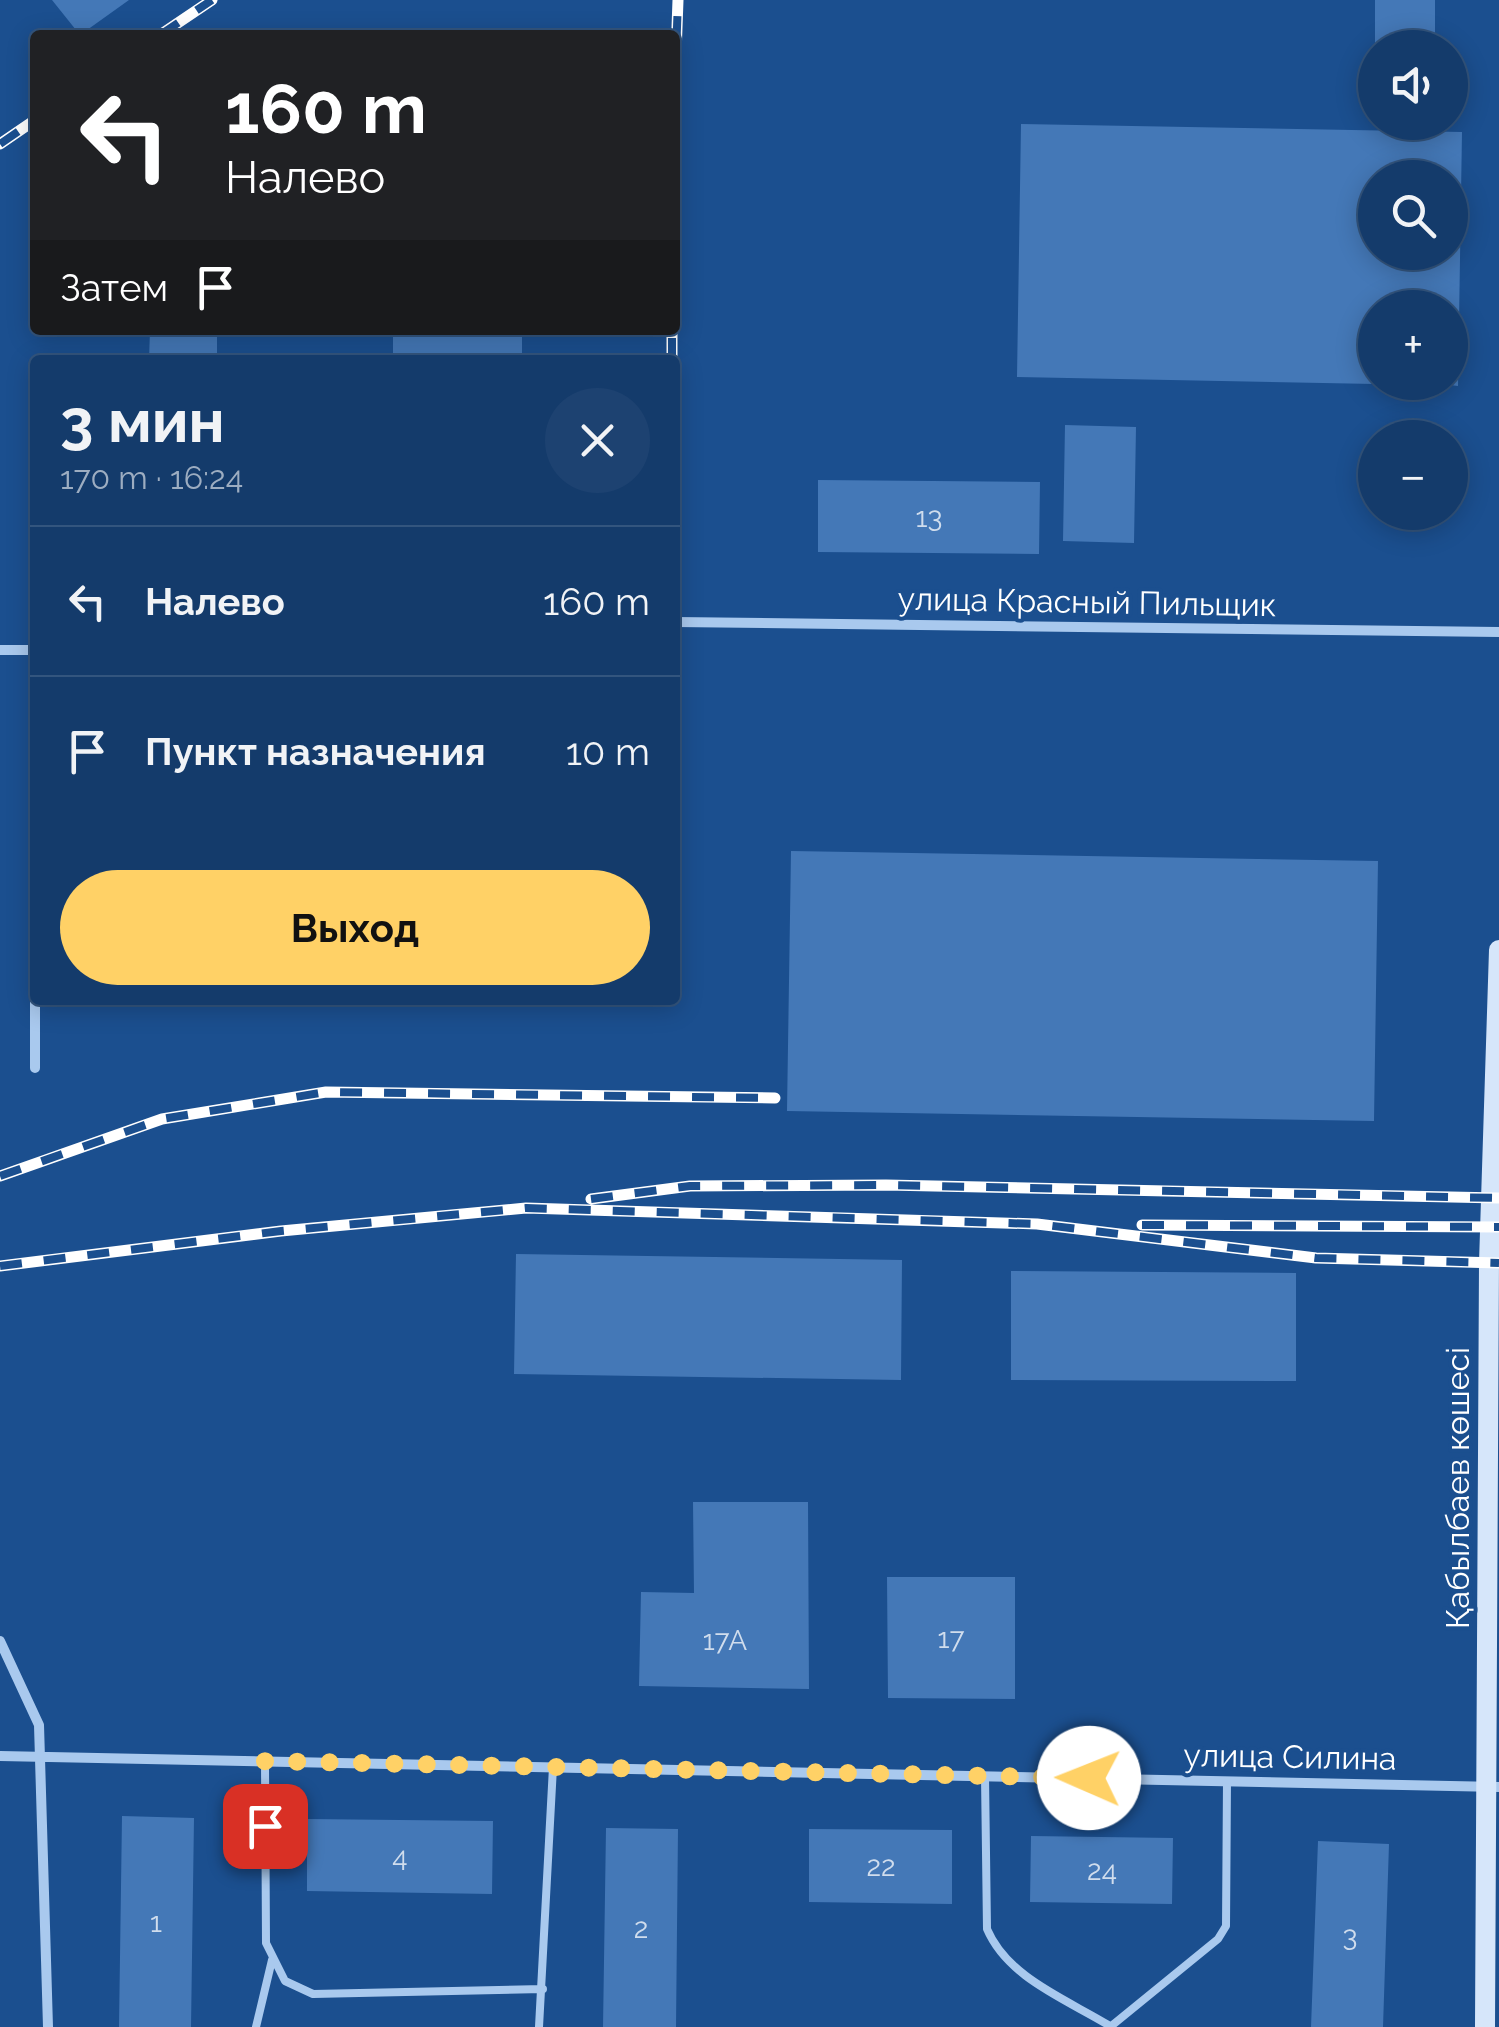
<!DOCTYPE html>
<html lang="ru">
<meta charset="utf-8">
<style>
body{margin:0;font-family:Raleway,sans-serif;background:#1d4271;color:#f1f3f6;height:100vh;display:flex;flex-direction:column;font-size:38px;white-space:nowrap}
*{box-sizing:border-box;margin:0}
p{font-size:32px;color:#9dadc1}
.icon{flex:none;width:55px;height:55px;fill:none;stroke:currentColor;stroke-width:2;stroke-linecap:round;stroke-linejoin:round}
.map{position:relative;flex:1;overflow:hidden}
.drawer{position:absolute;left:30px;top:355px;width:650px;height:650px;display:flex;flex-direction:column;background:#143b6b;border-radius:10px;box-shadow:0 5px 25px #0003,0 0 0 2px #33557e}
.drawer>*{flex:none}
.hud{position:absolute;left:30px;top:30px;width:650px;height:305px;border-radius:10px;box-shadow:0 5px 25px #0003,0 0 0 2px #33557e;background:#202124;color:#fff;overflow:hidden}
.fabs{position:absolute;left:1358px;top:30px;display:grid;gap:20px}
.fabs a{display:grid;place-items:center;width:110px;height:110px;border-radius:50%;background:#143b6b;box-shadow:0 5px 25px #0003,0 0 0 2px #33557e;font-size:50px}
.pin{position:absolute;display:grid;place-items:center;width:85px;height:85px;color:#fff;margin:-42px;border-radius:20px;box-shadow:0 5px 15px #0006}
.me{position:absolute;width:110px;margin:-55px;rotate:271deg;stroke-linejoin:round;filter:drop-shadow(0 0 8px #0008)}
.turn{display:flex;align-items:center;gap:35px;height:210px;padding:0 30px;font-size:45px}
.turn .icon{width:130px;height:130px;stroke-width:2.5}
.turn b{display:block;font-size:70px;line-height:85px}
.then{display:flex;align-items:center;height:95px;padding:0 30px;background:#0003;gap:20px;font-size:38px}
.round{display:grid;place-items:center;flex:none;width:105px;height:105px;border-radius:52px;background:#1d4271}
.headline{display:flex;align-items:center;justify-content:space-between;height:170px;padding:0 30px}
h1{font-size:60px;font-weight:700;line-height:75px}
.button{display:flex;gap:20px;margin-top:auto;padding:20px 30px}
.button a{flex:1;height:115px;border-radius:60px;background:#ffd166;color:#111;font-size:40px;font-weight:700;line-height:115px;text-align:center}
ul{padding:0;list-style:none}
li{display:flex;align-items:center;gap:30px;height:150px;padding:0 30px;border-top:2px solid #33557e}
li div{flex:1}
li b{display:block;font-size:38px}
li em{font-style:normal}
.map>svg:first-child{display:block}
.building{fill:#4478b7;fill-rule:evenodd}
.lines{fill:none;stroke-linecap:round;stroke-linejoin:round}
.service{stroke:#a9c9ee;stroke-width:8}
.minor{stroke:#a9c9ee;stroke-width:10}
.secondary{stroke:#d6e6fa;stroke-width:20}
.rail-casing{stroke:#fff;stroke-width:11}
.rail{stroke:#1b4f8f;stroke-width:8;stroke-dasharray:22;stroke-linecap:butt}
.route{stroke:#ffd166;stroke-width:18;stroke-dasharray:0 32.4}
.labels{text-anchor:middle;stroke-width:8;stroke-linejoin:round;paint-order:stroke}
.number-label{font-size:28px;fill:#d0dded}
.street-label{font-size:32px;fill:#fff;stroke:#1b4f8f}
</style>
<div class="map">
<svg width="1499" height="2027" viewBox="0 0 1499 2027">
<rect width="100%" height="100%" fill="#1b4f8f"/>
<path class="building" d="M52 0H129L80 35Z
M1375 0H1435V48H1375Z
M1021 124 1462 132 1458 386 1450 385V308H1375V384L1017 377ZM1375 178H1450V252H1375Z
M150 330H217V360H149Z
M393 330H522V360H393Z
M1065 425 1136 427 1134 543 1063 541Z
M818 480 1040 482 1039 554 818 552Z
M791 851 1378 861 1374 1121 787 1111Z
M516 1254 902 1260 901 1380 514 1374Z
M1011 1271 1296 1273V1381L1011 1380Z
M693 1502H808L809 1689 639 1686 641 1592 694 1593Z
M887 1577H1015V1699L888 1698Z
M122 1816 194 1818 191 2027H119Z
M307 1819 493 1821 492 1894 307 1891Z
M606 1828 678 1829 676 2027H603Z
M809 1829 952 1830V1904L809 1902Z
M1031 1836 1173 1838 1172 1904 1030 1902Z
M1318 1841 1389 1844 1383 2027H1311Z"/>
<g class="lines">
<path class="service" d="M265 1761 266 1943 285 1981 313 1994 543 1989
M985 1776 987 1929C1008 1978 1066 1999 1110 2026
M256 2027 272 1960
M539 2027 553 1767
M1110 2027 1218 1939 1226 1926 1227 1781"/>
<path class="minor" d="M675 622 1499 632
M0 650H35
M35 1068V777
M0 1641 39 1725 48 2027
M0 1756 1499 1787"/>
<path class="secondary" d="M1485 2027 1489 1263 1499 950"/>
<defs>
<path id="rail" d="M160 35 212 0
M675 82 678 0
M0 144 35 120
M672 360V330
M0 1176 162 1119 326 1092 775 1098
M591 1199 690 1186 886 1185 1499 1198
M1142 1225 1499 1227
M0 1266 281 1231 526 1208 1037 1224 1316 1258 1499 1263"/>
</defs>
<use href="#rail" class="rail-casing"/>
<use href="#rail" class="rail"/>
</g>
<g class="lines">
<path class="route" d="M265 1826V1761L1089 1778"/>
</g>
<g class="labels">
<g class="number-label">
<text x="929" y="527">13</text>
<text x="951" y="1648">17</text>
<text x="725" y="1650">17А</text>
<text x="400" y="1866">4</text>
<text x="881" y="1876">22</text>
<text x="1102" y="1880">24</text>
<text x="156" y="1932">1</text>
<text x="641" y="1938">2</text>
<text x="1350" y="1946">3</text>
</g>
<g class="street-label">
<text transform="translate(1087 602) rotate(1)" y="11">улица Красный Пильщик</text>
<text transform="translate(1458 1488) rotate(-90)" y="11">Қабылбаев көшесі</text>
<text transform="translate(1290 1757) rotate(1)" y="11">улица Силина</text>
</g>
</g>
</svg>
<div class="fabs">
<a><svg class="icon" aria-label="sound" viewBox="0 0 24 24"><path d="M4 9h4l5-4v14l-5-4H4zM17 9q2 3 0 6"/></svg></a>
<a><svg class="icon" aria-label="search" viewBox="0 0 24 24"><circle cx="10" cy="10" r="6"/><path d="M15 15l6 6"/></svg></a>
<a>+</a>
<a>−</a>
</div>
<div class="pin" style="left:265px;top:1826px;background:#d93025"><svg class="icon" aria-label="arrive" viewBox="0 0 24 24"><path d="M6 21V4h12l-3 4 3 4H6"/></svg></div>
<svg class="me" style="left:1089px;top:1778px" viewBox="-20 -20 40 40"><circle r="19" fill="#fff"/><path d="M0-13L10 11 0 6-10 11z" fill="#ffd166"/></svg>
<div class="hud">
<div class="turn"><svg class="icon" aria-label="left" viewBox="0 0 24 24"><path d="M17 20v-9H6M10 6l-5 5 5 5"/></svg><div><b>160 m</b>Налево</div></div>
<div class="then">Затем<svg class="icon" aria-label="arrive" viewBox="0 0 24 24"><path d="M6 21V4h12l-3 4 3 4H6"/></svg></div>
</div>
<section class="drawer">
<div class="headline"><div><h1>3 мин</h1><p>170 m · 16:24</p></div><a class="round"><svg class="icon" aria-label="close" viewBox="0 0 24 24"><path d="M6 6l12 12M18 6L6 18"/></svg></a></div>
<ul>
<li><svg class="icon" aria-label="left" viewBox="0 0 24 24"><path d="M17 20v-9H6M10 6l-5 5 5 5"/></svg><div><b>Налево</b></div><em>160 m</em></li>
<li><svg class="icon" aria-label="arrive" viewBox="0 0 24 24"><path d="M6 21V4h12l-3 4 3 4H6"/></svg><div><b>Пункт назначения</b></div><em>10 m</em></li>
</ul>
<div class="button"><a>Выход</a></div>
</section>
</div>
